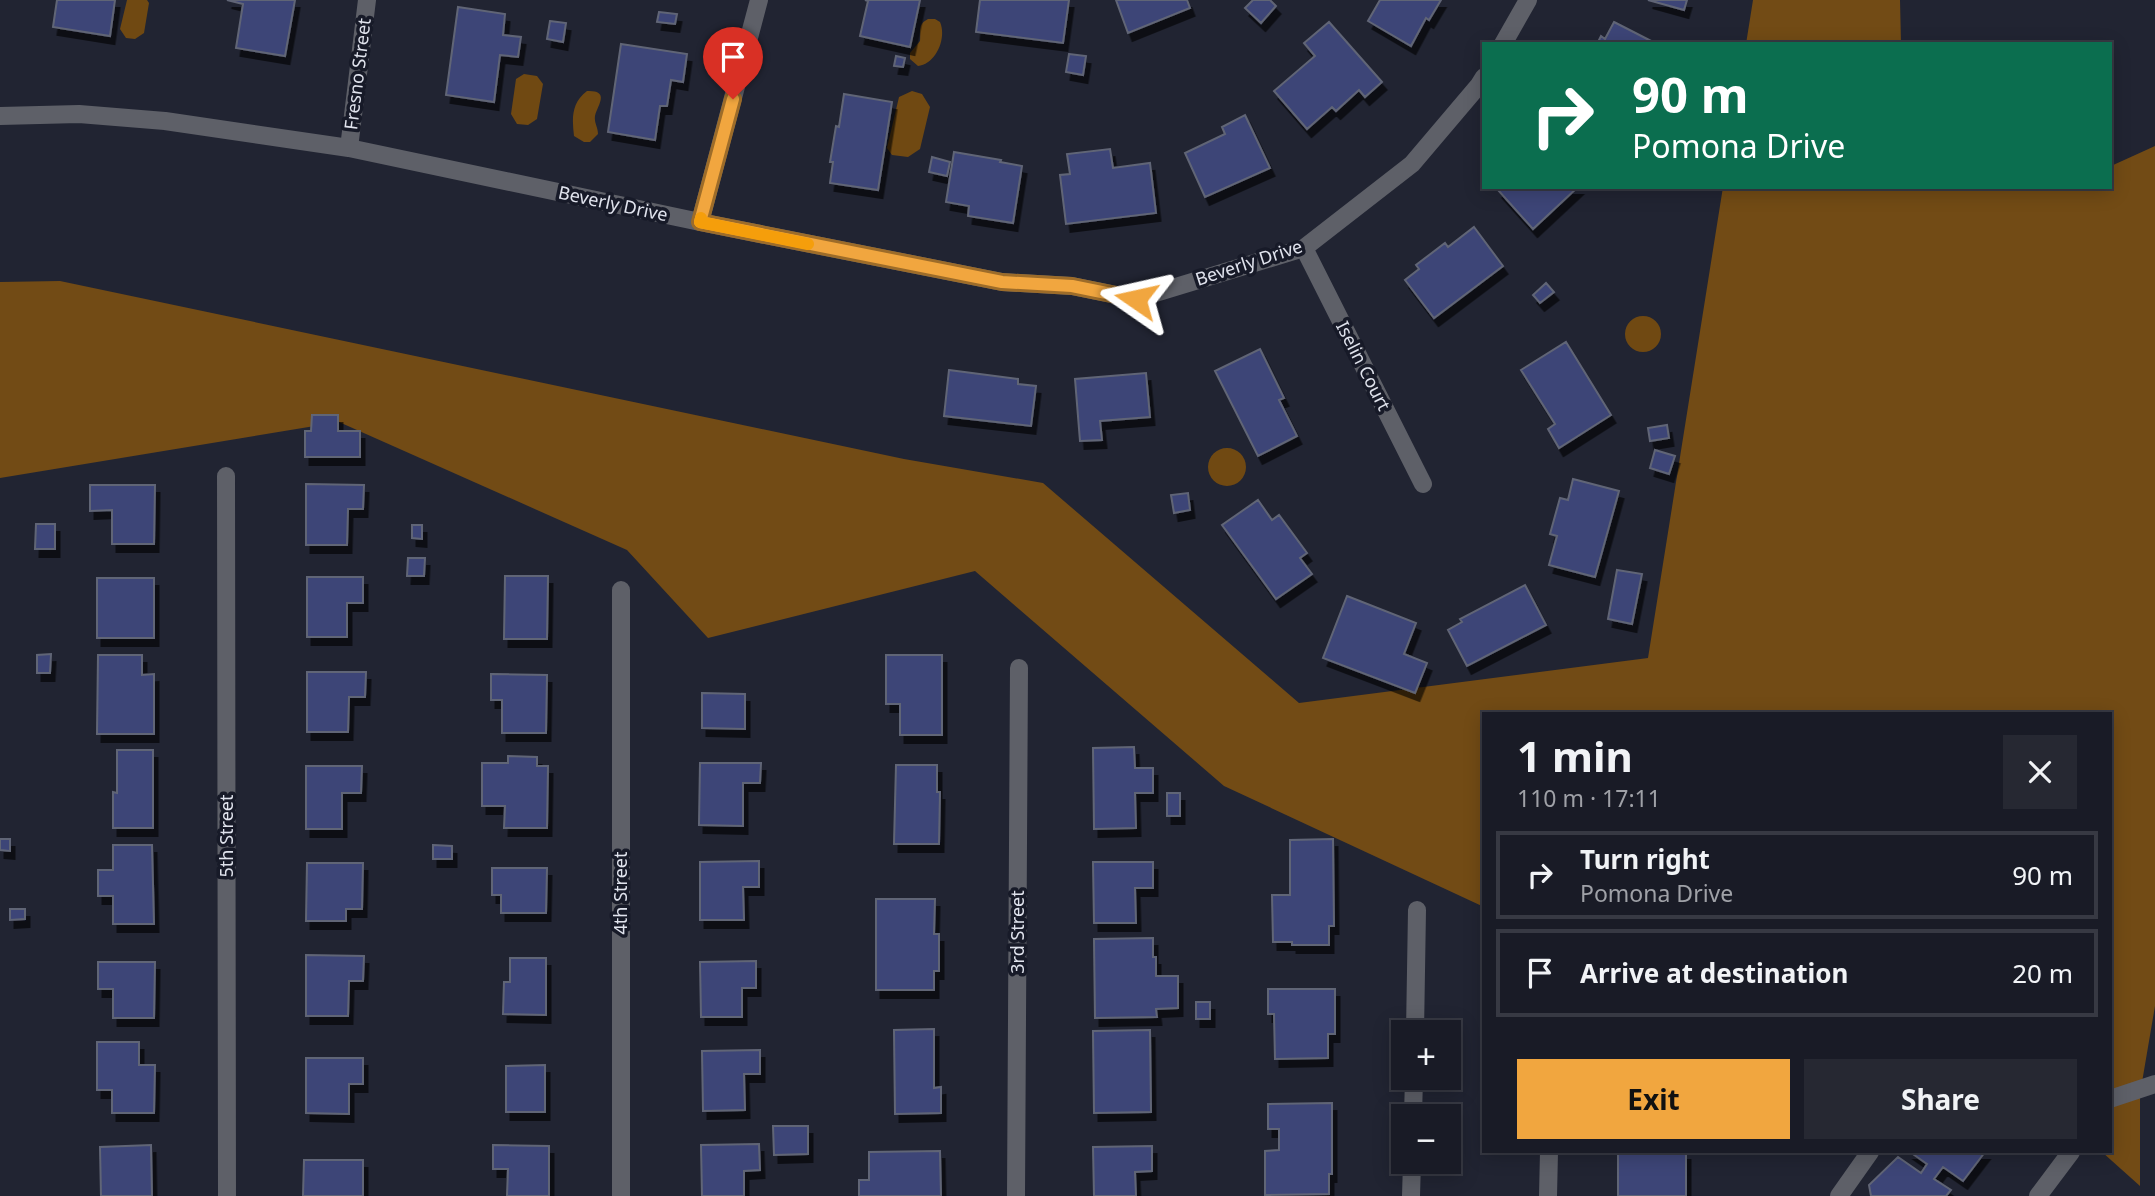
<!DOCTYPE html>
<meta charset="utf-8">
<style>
body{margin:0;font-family:"Noto Sans",sans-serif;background:#262832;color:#f1f3f6;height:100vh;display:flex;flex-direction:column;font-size:26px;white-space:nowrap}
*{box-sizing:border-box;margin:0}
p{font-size:23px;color:#9fa1a7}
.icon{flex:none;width:38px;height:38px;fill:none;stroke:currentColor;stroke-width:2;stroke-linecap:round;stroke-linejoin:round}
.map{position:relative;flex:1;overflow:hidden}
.panel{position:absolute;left:1482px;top:712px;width:630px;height:441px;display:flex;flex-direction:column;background:#191b26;border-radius:0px;box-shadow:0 4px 18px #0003,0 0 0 2px #373943}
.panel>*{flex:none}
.top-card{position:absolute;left:1482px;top:42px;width:630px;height:147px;border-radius:0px;box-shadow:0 4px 18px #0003,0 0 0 2px #373943;background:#0b6e4f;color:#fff;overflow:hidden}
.fabs{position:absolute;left:1391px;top:1020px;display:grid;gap:14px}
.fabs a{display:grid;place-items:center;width:70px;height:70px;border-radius:0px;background:#191b26;box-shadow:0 4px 18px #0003,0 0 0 2px #373943;font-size:35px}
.pin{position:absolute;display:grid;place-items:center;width:60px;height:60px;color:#fff;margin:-72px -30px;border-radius:50% 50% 50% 0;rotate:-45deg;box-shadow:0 0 7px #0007}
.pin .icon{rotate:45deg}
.me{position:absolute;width:77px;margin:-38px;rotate:281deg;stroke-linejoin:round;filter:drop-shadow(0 0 5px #0008)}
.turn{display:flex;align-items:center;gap:24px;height:147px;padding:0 35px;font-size:32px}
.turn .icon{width:91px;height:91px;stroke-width:2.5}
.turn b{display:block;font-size:49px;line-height:60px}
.round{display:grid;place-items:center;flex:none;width:74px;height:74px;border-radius:0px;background:#262832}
.head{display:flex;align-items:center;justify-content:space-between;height:119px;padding:0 35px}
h1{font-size:42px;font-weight:700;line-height:52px}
.button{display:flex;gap:14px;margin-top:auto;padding:14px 35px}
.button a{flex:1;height:80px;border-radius:0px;background:#f1a63f;color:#111;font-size:28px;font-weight:700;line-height:80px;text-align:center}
.button a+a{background:#262832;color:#f1f3f6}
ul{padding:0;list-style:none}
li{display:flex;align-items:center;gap:21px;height:88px;margin:0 14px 10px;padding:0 21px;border:4px solid #373943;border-radius:0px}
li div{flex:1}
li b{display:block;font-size:26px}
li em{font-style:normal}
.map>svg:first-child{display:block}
.forest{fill:#724b15}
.water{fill:#704912}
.building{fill:#3c4577;stroke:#616576;stroke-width:2;filter:url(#shadow)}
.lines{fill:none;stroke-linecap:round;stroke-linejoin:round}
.service{stroke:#5e6068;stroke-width:18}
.minor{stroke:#5e6068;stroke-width:18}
.route-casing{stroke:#9d6c29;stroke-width:18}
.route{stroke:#f1a63f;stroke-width:12}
.slow{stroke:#f59e0b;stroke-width:12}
.labels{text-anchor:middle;stroke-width:7;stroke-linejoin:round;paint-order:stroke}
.street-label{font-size:18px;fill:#e0e3ed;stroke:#171a28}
</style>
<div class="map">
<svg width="2155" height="1196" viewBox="0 0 2155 1196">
<defs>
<filter id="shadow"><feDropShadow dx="4.5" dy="8" stdDeviation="0" flood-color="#0009"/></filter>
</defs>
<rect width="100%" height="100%" fill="#212432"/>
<path class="forest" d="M1753 0H1900L1901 44H1746Z
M2155 146V1006L2140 1094V1186L2102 1152H2110V714H1484V907L1224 786 975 571 708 638 627 550 339 422 0 478V282L60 281 904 459 1043 483 1299 703 1648 658 1723 187H2110L2111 166Z"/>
<path class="water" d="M127 0H147L149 3 144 33 135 39 126 38 120 29Z
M928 19H935L940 22C947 38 936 64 918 66L910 59V53L920 41C921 30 917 25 928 19Z
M524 74 537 76 543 84 537 119 528 125 517 124 511 114 516 79Z
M587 91C611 90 597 106 595 116 594 123 598 127 598 134L590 142H584L574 136C572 119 571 103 587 91Z
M912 91 922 94 930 107 920 149 908 157 892 155 887 148 899 97Z
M1625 334a18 18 0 1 1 36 0a18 18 0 1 1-36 0Z
M1208 467a19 19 0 1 1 38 0a19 19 0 1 1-38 0Z"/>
<path class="building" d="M57 0H115L110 36 53 27Z
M227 0H295L285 56 236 48 243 4Z
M865 0H920L910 47 860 36 868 1Z
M980 0H1069L1063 43 976 32Z
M1116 0H1187L1190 8 1128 33Z
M1253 0H1270L1276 6 1261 23 1245 8Z
M1380 0H1441L1429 20 1426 18 1411 46 1368 21Z
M1648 0H1687L1684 10Z
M458 7 505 14 503 35 521 37 518 57 500 55 494 102 446 95Z
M659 12 677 14 675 24 657 22Z
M550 21 566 23 563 42 547 39Z
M1329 22 1382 82 1365 97 1359 90 1336 111 1332 107 1307 129 1274 91 1315 56 1304 43Z
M1614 22 1657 44H1597L1601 36 1605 39Z
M621 44 687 54 683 82 671 80 667 106H660L655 140 608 132Z
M1069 54 1086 56 1083 75 1066 72Z
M896 56 905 58 903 67 894 66Z
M844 94 892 102 878 190 830 183 833 162H830L836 126 839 127Z
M1245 115 1270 168 1205 197 1185 153 1225 134 1222 127Z
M1110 149 1113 168 1150 163 1156 213 1066 224 1060 175 1070 174 1067 154Z
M954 152 1001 160 1000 162 1022 166 1013 223 968 216 969 206 946 202Z
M932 157 950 162 947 176 929 172Z
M1501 187H1578L1533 229 1498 190Z
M1474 227 1503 266 1434 318 1405 280 1419 269 1416 265 1445 243 1448 247Z
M1546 283 1554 292 1540 303 1533 295Z
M1566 342 1611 415 1559 448 1548 429 1555 424 1521 370Z
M1260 349 1284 398 1279 400 1297 436 1258 456 1215 371Z
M949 370 1018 379V384L1036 386 1031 426 944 416Z
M1146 373 1150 417 1100 421 1102 440 1080 441 1075 379Z
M312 415H338V431H360V457H305V431H311Z
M1667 425 1669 438 1650 441 1648 428Z
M1655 450 1675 456 1669 474 1650 468Z
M1573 479 1619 491 1595 577 1549 565 1557 536 1550 534 1560 498 1568 500Z
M306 484 364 485 363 509H348L347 545H306Z
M90 485H155L154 544H112V510L90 511Z
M1188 493 1190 510 1174 513 1171 495Z
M1258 500 1272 520 1279 515 1307 553 1300 558 1312 574 1276 599 1222 525Z
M36 524H55V549H35Z
M412 525H422V539L412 538Z
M408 558H425L424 576H407Z
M1617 570 1642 574 1632 624 1608 619Z
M505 576H548L547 639H504Z
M307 577H363V603H347V637H307Z
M97 578H154V638H97Z
M1525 585 1546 625 1467 666 1448 630 1462 622 1460 619Z
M1347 596 1416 623 1404 654 1427 663 1415 693 1323 658Z
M51 654 50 673H37V655Z
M98 655H142V675L154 674V734H97Z
M886 655H942V735H900V704H886Z
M307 672H366L365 697H349L348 732H307Z
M491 674 547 675 546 733H502V700H491Z
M702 693 745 694V729L702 728Z
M1134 747 1135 768H1153V793H1135L1136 828 1094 829 1093 748Z
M117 750H153V828H113V792L117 793Z
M508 756 537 757V766H548L547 828H504L505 806H482V763H508Z
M700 763H761L760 783H743V826L699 825Z
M896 765H937V792H940L939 844H894Z
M306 766H362L361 793H342V829H306Z
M1167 793H1180V816H1167Z
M0 839H10V851L0 850Z
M1333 839 1334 926H1329V945H1292V942H1273L1272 895H1290V840Z
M113 845H152L154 924H113V896H98V870H113Z
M433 845 452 846V859H433Z
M759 861V887H743L744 920H700V862Z
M1093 862H1153V888H1135L1136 923H1094Z
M307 863H363L362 909H346V921H306Z
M492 868H547L546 913H501V895H492Z
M876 899H935L934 934H939V971H934V990H876Z
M10 909H25V919L10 920Z
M1153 938V957H1156V976H1178V1008L1156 1009 1157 1017 1095 1018 1094 939Z
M306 955 364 956 363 981H349L348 1016H306Z
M510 958H546V1015L503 1014 504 982H510Z
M756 961V988H742V1017H701L700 962Z
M98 962H155L154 1018H113V989H98Z
M1268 989H1335V1034H1328V1058L1275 1059 1274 1014H1268Z
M1196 1002H1210V1019H1196Z
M934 1029V1088L941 1087V1113L895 1114 894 1030Z
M1150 1030 1151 1112 1094 1113 1093 1031Z
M97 1042H139V1065H155L154 1113H112V1090H97Z
M760 1050V1074H744L745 1110 703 1111 702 1051Z
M306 1058H363V1084H349V1114L306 1113Z
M545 1065V1112H506V1066Z
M1332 1103V1174H1329V1194L1265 1195V1151L1279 1150V1129H1268V1104Z
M773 1126H808V1154L774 1155Z
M759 1144 760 1170 744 1171V1196H702L701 1145Z
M151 1145 152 1196H101L100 1147Z
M493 1145 549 1146V1196H507L508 1169H493Z
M1152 1146V1171L1135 1172 1136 1196H1094L1093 1147Z
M940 1151 941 1196H859V1180H869V1152Z
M1618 1152H1686V1196H1618Z
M1910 1152H1985L1963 1181 1943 1167 1934 1179 1951 1190 1946 1196H1871L1869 1185 1898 1157 1921 1173 1927 1164Z
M304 1160H363V1196H303Z"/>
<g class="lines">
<path class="service" d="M2110 1099 2155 1084
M1548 1196 1549 1152
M1839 1196 1870 1152
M2038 1196 2071 1152"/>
<path class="minor" d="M1503 44 1528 0
M0 116 79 114 165 121 349 148 700 222 1002 282 1072 286 1136 299 1304 248 1412 164 1479 85 1484 77
M349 148 367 0
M700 222 759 0
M1304 248 1423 484
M226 476 227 1196
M1415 1032 1417 910
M1413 1116 1414 1078
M621 1196V590
M1016 1196 1019 668
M1411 1196 1412 1162"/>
</g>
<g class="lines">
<defs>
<path id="route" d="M733 99 700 222 1002 282 1072 286 1136 299"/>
</defs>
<use href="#route" class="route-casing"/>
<use href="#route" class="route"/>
<path class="slow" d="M701 218 700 222 808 244"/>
</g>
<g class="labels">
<g class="street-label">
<text transform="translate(358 74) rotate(-83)" y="6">Fresno Street</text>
<text transform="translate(613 204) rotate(12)" y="6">Beverly Drive</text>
<text transform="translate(1249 263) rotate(-18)" y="6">Beverly Drive</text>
<text transform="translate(1363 366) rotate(63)" y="6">Iselin Court</text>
<text transform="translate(227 836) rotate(-90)" y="6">5th Street</text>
<text transform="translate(621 893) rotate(-90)" y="6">4th Street</text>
<text transform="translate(1018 932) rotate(-90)" y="6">3rd Street</text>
</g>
</g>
</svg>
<div class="fabs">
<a>+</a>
<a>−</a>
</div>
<div class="pin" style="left:733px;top:99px;background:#d93025"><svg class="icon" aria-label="arrive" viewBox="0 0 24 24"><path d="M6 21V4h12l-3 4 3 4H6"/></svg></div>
<svg class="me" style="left:1136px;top:299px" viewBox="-20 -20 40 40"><path d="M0-17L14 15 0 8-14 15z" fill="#f1a63f" stroke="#fff" stroke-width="4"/></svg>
<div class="top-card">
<div class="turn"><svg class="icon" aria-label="right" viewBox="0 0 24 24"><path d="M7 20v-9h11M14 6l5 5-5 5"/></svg><div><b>90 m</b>Pomona Drive</div></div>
</div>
<section class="panel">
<div class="head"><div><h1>1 min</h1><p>110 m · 17:11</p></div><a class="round"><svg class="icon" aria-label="close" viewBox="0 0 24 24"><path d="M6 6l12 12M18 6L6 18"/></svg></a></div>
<ul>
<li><svg class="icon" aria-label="right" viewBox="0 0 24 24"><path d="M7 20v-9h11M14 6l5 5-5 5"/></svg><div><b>Turn right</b><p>Pomona Drive</p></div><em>90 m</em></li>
<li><svg class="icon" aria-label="arrive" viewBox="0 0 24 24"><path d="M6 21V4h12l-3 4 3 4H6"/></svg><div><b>Arrive at destination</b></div><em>20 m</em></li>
</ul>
<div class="button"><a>Exit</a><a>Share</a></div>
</section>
</div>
